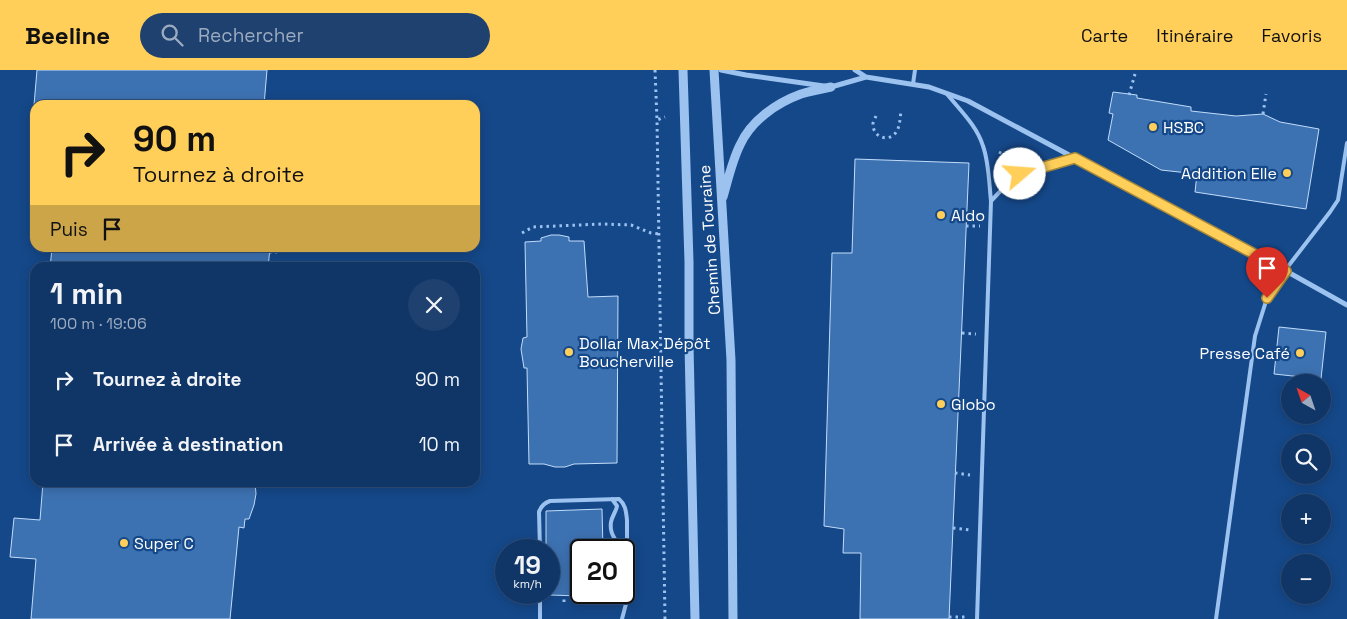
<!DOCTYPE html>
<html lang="fr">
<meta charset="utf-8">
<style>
body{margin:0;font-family:"Space Grotesk",sans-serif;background:#1e4170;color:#f1f3f6;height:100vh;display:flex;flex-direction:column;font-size:19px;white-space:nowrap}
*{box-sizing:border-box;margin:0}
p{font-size:16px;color:#9cabc0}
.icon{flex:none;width:28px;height:28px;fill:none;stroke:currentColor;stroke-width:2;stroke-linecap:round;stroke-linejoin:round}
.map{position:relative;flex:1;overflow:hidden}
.side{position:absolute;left:30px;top:192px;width:450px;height:225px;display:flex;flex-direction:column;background:#103667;border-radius:15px;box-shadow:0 2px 12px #0003,0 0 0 1px #30507b}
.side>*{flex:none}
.guide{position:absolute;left:30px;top:30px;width:450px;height:152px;border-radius:15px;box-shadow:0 2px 12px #0003,0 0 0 1px #30507b;background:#ffcf5a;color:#111;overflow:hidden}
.needle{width:32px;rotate:320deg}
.fabs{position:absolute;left:1281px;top:304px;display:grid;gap:10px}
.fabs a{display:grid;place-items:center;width:50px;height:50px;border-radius:50%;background:#103667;box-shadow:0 2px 12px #0003,0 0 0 1px #30507b;font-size:25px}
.speed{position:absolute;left:495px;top:469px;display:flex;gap:10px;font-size:25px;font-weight:700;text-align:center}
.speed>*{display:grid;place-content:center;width:65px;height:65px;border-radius:50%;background:#103667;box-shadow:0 2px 12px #0003,0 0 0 1px #30507b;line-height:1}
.speed small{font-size:12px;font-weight:400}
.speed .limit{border:2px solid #111;border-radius:8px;background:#fff;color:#111}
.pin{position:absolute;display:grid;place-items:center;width:42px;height:42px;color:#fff;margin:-51px -21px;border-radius:50% 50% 50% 0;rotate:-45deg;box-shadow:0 0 5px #0007}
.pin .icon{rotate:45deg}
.me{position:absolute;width:55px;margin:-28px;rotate:72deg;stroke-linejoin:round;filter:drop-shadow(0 0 4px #0008)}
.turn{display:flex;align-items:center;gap:18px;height:105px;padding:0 20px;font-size:22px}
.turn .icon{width:65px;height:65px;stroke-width:2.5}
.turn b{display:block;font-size:35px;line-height:42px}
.then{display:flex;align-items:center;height:48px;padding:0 20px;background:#0003;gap:10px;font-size:19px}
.round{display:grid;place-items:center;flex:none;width:52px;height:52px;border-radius:26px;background:#1e4170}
.head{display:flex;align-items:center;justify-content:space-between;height:85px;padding:0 20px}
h1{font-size:30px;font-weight:700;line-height:38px}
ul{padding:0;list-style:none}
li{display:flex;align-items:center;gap:15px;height:65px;padding:0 20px}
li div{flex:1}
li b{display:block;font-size:19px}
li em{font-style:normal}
header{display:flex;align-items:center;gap:30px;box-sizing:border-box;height:70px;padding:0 25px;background:#ffcf5a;color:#111}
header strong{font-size:24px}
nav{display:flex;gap:28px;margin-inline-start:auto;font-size:18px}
.search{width:350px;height:45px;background:#1e4170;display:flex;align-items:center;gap:12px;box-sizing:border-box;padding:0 18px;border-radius:28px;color:#9cabc0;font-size:19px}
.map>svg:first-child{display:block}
.building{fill:#3d72b2;stroke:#c2dcfb}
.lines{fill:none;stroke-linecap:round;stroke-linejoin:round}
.path{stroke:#9cc2ef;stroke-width:3;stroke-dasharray:2.5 4;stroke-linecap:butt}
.service{stroke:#9cc2ef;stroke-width:4}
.minor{stroke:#9cc2ef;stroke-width:5}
.tertiary{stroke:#9cc2ef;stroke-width:9}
.route-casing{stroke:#a6873a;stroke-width:12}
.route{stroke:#ffcf5a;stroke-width:9}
.poi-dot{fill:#ffcf5a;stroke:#154889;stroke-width:2}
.labels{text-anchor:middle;stroke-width:4.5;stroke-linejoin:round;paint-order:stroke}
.poi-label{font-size:16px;fill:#fff;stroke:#154889;text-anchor:start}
.street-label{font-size:16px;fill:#fff;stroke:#154889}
</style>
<header>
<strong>Beeline</strong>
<div class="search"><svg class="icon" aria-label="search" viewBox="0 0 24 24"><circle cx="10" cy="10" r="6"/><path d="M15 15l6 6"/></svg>Rechercher</div>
<nav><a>Carte</a><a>Itinéraire</a><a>Favoris</a></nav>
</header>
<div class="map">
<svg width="1347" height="549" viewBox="0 0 1347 549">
<rect width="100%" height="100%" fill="#154889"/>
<path class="building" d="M37 0H267L264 35H34Z
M1113 22 1137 25V28L1191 37V41L1236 46 1263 44 1280 52 1319 59 1306 139 1195 122 1197 104 1161 100 1108 70 1113 44 1109 43Z
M855 89 969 93 949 549H860L861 483H843L844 459 824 456 832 183H852Z
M551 165H559L569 167V171H584L588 227 618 226 617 393 574 394 565 397H555L544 394H529L527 298H524L521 279 523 268 527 267 525 172 541 171V168Z
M52 178H270L268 198H50Z
M1279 257 1326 262 1321 309 1274 304Z
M43 412H255L256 424 254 435 249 449H245L244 458 239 457 230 549H31L36 489 10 487 14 448 40 450Z
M602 439 603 480H581V526L549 525V480H546V441Z"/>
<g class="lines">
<path class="path" d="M655 0 657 50
M1129 25 1135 4
M1263 44 1266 24
M876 46C876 46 873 53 873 53 872 68 890 73 897 61 900 55 900 48 901 41
M999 82 1018 93
M966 156H980
M522 163 533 157 602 154 631 155 651 163 659 164
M269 182H277
M962 263 976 264
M958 332 973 334
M955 403 970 405
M953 458 970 460
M564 532V526
M949 547H966
M665 549 657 50 665 47"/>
<path class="service" d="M913 14 915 0
M947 24C960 40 977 56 983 76 989 93 989 112 991 131L977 549
M991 131 1010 111 1020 105 1075 88
M612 429 617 436C616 442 612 446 611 452 609 465 617 473 627 480
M540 480 539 442C541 436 544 433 550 431L619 429C626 435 626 442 627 450V530L622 549
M540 522V548
M1216 549 1255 266 1267 228 1276 212 1330 142 1338 130 1347 73"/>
<path class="minor" d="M721 0 746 5 831 17 866 7 929 17 968 31 1286 201 1347 235
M855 0 866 7"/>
<path class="tertiary" d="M683 0 689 192V275L695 549
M714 0 731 290 733 549
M723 127C728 110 732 91 740 75 751 51 776 33 801 24 811 21 821 19 831 17"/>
</g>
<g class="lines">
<defs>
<path id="route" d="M1020 104 1075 88 1286 201 1267 228"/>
</defs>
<use href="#route" class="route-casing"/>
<use href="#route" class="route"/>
</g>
<g class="poi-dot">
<circle cx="1153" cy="57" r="5"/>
<circle cx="1287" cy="103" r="5"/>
<circle cx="941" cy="145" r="5"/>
<circle cx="569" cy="282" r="5"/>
<circle cx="1300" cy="283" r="5"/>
<circle cx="941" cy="334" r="5"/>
<circle cx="124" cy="473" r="5"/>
</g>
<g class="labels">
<g class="poi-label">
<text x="1163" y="63">HSBC</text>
<text x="1277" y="109" text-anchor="end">Addition Elle</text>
<text x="951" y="151">Aldo</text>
<text x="579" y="279">Dollar Max Dépôt<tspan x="579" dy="18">Boucherville</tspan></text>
<text x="1290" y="289" text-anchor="end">Presse Café</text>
<text x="951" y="340">Globo</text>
<text x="134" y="479">Super C</text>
</g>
<g class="street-label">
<text transform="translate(709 170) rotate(-94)" y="6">Chemin de Touraine</text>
</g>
</g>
</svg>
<div class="fabs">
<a><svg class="needle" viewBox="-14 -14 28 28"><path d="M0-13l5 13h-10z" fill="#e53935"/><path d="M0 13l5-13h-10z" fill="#9cabc0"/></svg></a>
<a><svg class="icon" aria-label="search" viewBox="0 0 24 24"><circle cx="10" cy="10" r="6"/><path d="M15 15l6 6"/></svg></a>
<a>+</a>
<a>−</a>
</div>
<div class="speed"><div>19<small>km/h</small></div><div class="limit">20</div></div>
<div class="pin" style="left:1267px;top:228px;background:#d93025"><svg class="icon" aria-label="arrive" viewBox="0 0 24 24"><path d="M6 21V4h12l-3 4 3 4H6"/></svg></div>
<svg class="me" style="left:1020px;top:104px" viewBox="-20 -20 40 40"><circle r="19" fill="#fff"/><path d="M0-13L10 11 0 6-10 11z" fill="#ffcf5a"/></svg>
<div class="guide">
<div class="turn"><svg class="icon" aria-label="right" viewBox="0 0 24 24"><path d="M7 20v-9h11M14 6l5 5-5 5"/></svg><div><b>90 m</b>Tournez à droite</div></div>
<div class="then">Puis<svg class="icon" aria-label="arrive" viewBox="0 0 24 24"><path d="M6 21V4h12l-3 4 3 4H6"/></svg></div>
</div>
<section class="side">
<div class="head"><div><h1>1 min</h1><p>100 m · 19:06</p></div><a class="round"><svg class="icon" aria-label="close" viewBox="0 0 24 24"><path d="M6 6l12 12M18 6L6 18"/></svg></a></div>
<ul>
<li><svg class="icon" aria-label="right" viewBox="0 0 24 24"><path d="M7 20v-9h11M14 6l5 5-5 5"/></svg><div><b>Tournez à droite</b></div><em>90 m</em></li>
<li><svg class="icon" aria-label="arrive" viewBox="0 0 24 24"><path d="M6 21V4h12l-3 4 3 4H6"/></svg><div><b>Arrivée à destination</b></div><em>10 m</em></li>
</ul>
</section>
</div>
